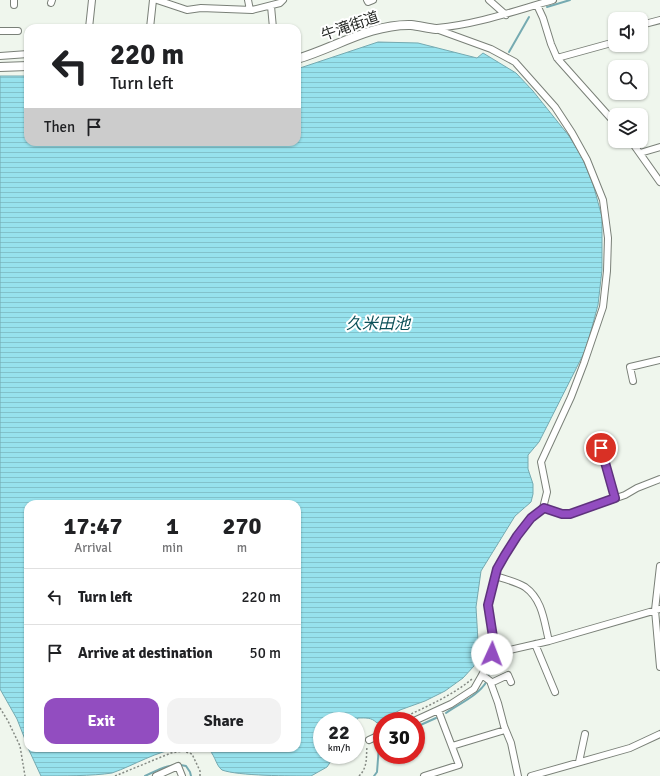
<!DOCTYPE html>
<meta charset="utf-8">
<style>
body{margin:0;font-family:Signika,"Noto Sans JP",sans-serif;background:#f2f2f2;color:#202124;height:100vh;display:flex;flex-direction:column;font-size:15px;white-space:nowrap}
*{box-sizing:border-box;margin:0}
p{font-size:13px;color:#757577}
.icon{flex:none;width:22px;height:22px;fill:none;stroke:currentColor;stroke-width:2;stroke-linecap:round;stroke-linejoin:round}
.map{position:relative;flex:1;overflow:hidden}
.drawer{position:absolute;left:24px;top:500px;width:277px;height:252px;display:flex;flex-direction:column;background:#fff;border-radius:12px;box-shadow:0 1px 3px #0004}
.drawer>*{flex:none}
.top-card{position:absolute;left:24px;top:24px;width:277px;height:122px;border-radius:12px;box-shadow:0 1px 3px #0004;background:#fff;color:#202124;overflow:hidden}
.fabs{position:absolute;left:608px;top:12px;display:grid;gap:8px}
.fabs a{display:grid;place-items:center;width:40px;height:40px;border-radius:8px;background:#fff;box-shadow:0 1px 3px #0004;font-size:20px}
.speed{position:absolute;left:313px;top:712px;display:flex;gap:8px;font-size:20px;font-weight:700;text-align:center}
.speed>*{display:grid;place-content:center;width:52px;height:52px;border-radius:50%;background:#fff;box-shadow:0 1px 3px #0004;line-height:1}
.speed small{font-size:10px;font-weight:400}
.speed .limit{border:6px solid #d22;background:#fff;color:#111}
.pin{position:absolute;display:grid;place-items:center;width:34px;height:34px;color:#fff;margin:-17px;border:2px solid #fff;border-radius:50%;box-shadow:0 1px 4px #0007}
.me{position:absolute;width:44px;margin:-22px;rotate:2deg;stroke-linejoin:round;filter:drop-shadow(0 0 3px #0008)}
.turn{display:flex;align-items:center;gap:14px;height:84px;padding:0 20px;font-size:18px}
.turn .icon{width:52px;height:52px;stroke-width:2.5}
.turn b{display:block;font-size:28px;line-height:34px}
.then{display:flex;align-items:center;height:38px;padding:0 20px;background:#0003;gap:8px;font-size:15px}
.eta{display:flex;justify-content:space-evenly;align-items:center;height:68px;text-align:center}
.eta b{font-size:24px;font-weight:700;line-height:28px}
.primary-button{display:flex;gap:8px;margin-top:auto;padding:8px 20px}
.primary-button a{flex:1;height:46px;border-radius:12px;background:#924dc0;color:#fff;font-size:16px;font-weight:700;line-height:46px;text-align:center}
.primary-button a+a{background:#f2f2f2;color:#202124}
ul{padding:0;list-style:none}
li{display:flex;align-items:center;gap:12px;height:56px;padding:0 20px;border-top:1px solid #e0e0e0}
li div{flex:1}
li b{display:block;font-size:15px}
li em{font-style:normal}
.map>svg:first-child{display:block}
.water{fill:url(#water-rules);stroke:#75aab1}
.lines{fill:none;stroke-linecap:round;stroke-linejoin:round}
.stream{stroke:#75aab1;stroke-width:2}
.lane-casing{stroke:#7a8078;stroke-width:5}
.street-casing{stroke:#7a8078;stroke-width:8}
.secondary-casing{stroke:#7a8078;stroke-width:10}
.path{stroke:#848983;stroke-width:1.5;stroke-dasharray:2 2;stroke-linecap:butt}
.lane{stroke:#fff;stroke-width:3}
.street{stroke:#fff;stroke-width:6}
.secondary{stroke:#fff;stroke-width:8}
.route-casing{stroke:#5f327d;stroke-width:10}
.route{stroke:#924dc0;stroke-width:7}
.labels{text-anchor:middle;stroke-width:4;stroke-linejoin:round;paint-order:stroke}
.street-label{font-size:15px;fill:#262926;stroke:#fff}
.water-label{font-size:16px;font-style:italic;fill:#0b4f57;stroke:#fff}
</style>
<div class="map">
<svg width="660" height="776" viewBox="0 0 660 776">
<defs>
<pattern id="water-rules" width="6" height="5" patternUnits="userSpaceOnUse"><rect width="6" height="5" fill="#97e2ed"/><path d="M0 2.5h6" fill="none" stroke="#82c2cb"/></pattern>
</defs>
<rect width="100%" height="100%" fill="#eff6ed"/>
<path class="water" d="M378 42 418 43 477 58 483 53 516 73 533 91 569 136 582 157 593 184 602 217V270L598 305 586 349 539 442 528 455V469L533 484V494L531 502 515 516 481 571 476 607 478 641 474 666 463 678 445 691 425 701 400 710 377 723C371 717 366 718 358 718L356 721H322V755H335L327 767 311 776C291 776 238 776 222 770 215 765 215 752 206 748H297V504H28V747L17 719 0 689V76H28V142H297V69Z
M28 748H181C156 751 135 765 112 773 93 776 61 776 41 776Z"/>
<g class="lines">
<path class="stream" d="M547 7 570 0
M509 52 529 17
M488 676 496 657
M446 713C460 703 478 696 487 681
M416 727 436 718
M145 776C158 770 171 762 186 766L190 772 191 776
M374 776 377 772 379 746"/>
<defs>
<path id="lane" d="M601 448 615 498"/>
<path id="street" d="M157 0 187 10 201 8 252 10 280 3 283 0
M248 0 250 10
M367 0 368 2 373 0
M489 0 506 15
M51 3 52 0
M14 5V0
M537 5 543 18 551 44 557 58 615 123
M271 6 273 28
M641 25 660 20
M89 28 92 0
M150 28 153 0
M437 28C479 24 514 11 553 0
M0 31H18
M0 56 28 54
M557 58 615 42
M631 141 660 182
M640 153 660 147
M633 381 630 367 660 360
M543 508 562 514H570L625 495 637 488 660 479
M660 566 655 610 660 667
M495 576C505 579 517 582 525 587 543 600 544 622 549 641
M535 644 555 692
M492 654 549 641 660 609
M482 675 490 681 498 703 504 726 511 743 518 776
M491 683 508 675 511 682
M414 721 451 704 474 689 482 675 492 654 493 637 488 605 497 569 505 555 517 536 531 518 543 508 547 492 541 462 571 397 584 363 603 307 607 271 608 238 603 200 587 160 572 133 555 107 515 62 491 49 436 29
M369 740 382 734
M452 746 505 730
M579 762 585 734
M156 776 178 766 182 776
M424 776 459 765 438 710
M531 776 630 748 660 734"/>
<path id="secondary" d="M297 59C335 48 370 24 411 25 419 26 428 28 436 29
M0 67 28 66"/>
</defs>
<use href="#lane" class="lane-casing"/>
<use href="#street" class="street-casing"/>
<use href="#secondary" class="secondary-casing"/>
<path class="path" d="M0 708 8 721 20 746 25 776
M397 721C422 708 449 698 472 679
M115 776 171 753 183 751 192 754 200 771V776
M359 776C368 767 366 757 367 746"/>
<use href="#lane" class="lane"/>
<use href="#street" class="street"/>
<use href="#secondary" class="secondary"/>
</g>
<g class="lines">
<defs>
<path id="route" d="M492 654 493 637 488 605 497 569 505 555 517 536 531 518 544 508 562 514H570L615 498 601 448"/>
</defs>
<use href="#route" class="route-casing"/>
<use href="#route" class="route"/>
</g>
<g class="labels">
<g class="street-label">
<text transform="translate(350 26) rotate(-19)" y="5">牛滝街道</text>
</g>
<g class="water-label">
<text x="378" y="329">久米田池</text>
</g>
</g>
</svg>
<div class="fabs">
<a><svg class="icon" aria-label="sound" viewBox="0 0 24 24"><path d="M4 9h4l5-4v14l-5-4H4zM17 9q2 3 0 6"/></svg></a>
<a><svg class="icon" aria-label="search" viewBox="0 0 24 24"><circle cx="10" cy="10" r="6"/><path d="M15 15l6 6"/></svg></a>
<a><svg class="icon" aria-label="layers" viewBox="0 0 24 24"><path d="M12 4l9 5-9 5-9-5zM3 14l9 5 9-5"/></svg></a>
</div>
<div class="speed"><div>22<small>km/h</small></div><div class="limit">30</div></div>
<div class="pin" style="left:601px;top:448px;background:#d93025"><svg class="icon" aria-label="arrive" viewBox="0 0 24 24"><path d="M6 21V4h12l-3 4 3 4H6"/></svg></div>
<svg class="me" style="left:492px;top:654px" viewBox="-20 -20 40 40"><circle r="19" fill="#fff"/><path d="M0-13L10 11 0 6-10 11z" fill="#924dc0"/></svg>
<div class="top-card">
<div class="turn"><svg class="icon" aria-label="left" viewBox="0 0 24 24"><path d="M17 20v-9H6M10 6l-5 5 5 5"/></svg><div><b>220 m</b>Turn left</div></div>
<div class="then">Then<svg class="icon" aria-label="arrive" viewBox="0 0 24 24"><path d="M6 21V4h12l-3 4 3 4H6"/></svg></div>
</div>
<section class="drawer">
<div class="eta">
<div><b>17:47</b><p>Arrival</p></div>
<div><b>1</b><p>min</p></div>
<div><b>270</b><p>m</p></div>
</div>
<ul>
<li><svg class="icon" aria-label="left" viewBox="0 0 24 24"><path d="M17 20v-9H6M10 6l-5 5 5 5"/></svg><div><b>Turn left</b></div><em>220 m</em></li>
<li><svg class="icon" aria-label="arrive" viewBox="0 0 24 24"><path d="M6 21V4h12l-3 4 3 4H6"/></svg><div><b>Arrive at destination</b></div><em>50 m</em></li>
</ul>
<div class="primary-button"><a>Exit</a><a>Share</a></div>
</section>
</div>
